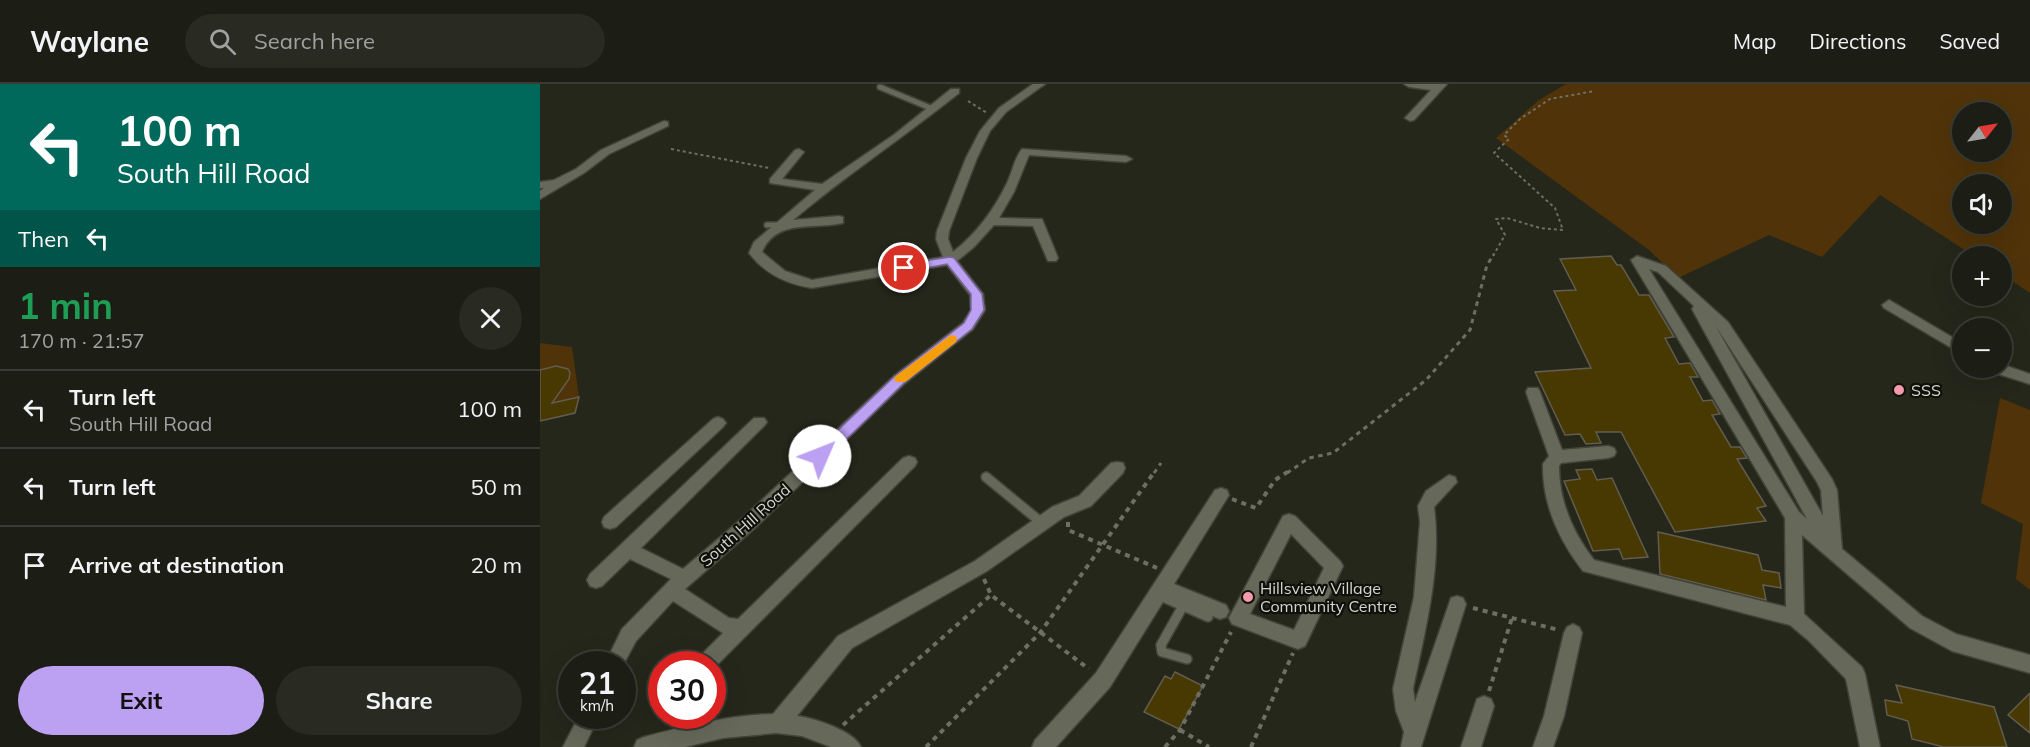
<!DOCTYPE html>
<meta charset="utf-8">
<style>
body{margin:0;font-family:Mulish,sans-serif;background:#292a22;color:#f1f3f6;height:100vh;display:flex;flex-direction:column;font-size:22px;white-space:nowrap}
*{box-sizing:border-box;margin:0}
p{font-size:20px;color:#a0a2a0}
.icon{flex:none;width:33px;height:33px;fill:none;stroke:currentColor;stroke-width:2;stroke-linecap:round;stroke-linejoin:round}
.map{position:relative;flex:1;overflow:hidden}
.sheet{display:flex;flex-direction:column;background:#1c1d14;width:540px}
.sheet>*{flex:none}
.hud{background:#00695c;color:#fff;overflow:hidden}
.needle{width:39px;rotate:59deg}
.fabs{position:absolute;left:1412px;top:18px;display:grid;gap:12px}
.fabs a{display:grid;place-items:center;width:60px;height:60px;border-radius:50%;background:#1c1d14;box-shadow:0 6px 24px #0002,0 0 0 2px #3a3b34;font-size:30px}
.speed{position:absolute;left:18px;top:567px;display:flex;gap:12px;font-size:30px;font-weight:700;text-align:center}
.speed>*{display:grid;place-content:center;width:78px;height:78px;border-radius:50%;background:#1c1d14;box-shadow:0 6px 24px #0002,0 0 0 2px #3a3b34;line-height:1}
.speed small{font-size:15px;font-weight:400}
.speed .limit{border:9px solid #d22;background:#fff;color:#111}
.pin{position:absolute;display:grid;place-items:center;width:51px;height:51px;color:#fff;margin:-26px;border:3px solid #fff;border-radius:50%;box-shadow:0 2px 6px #0007}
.me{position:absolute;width:66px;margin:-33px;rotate:46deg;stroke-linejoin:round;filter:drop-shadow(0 0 4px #0008)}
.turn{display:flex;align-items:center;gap:21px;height:126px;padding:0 18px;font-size:27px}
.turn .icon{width:78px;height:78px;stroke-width:2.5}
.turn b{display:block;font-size:42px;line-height:51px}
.then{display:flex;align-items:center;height:57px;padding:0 18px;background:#0003;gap:12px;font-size:22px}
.round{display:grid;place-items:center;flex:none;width:63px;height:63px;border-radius:32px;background:#292a22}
.headline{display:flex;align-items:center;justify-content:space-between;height:102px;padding:0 18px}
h1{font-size:36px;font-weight:700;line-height:45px;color:#1e9e55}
.cta{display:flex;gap:12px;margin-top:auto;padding:12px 18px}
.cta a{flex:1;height:69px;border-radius:36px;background:#bca0f2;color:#111;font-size:24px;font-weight:700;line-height:69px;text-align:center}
.cta a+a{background:#292a22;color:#f1f3f6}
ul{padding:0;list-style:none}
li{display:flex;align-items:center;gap:18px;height:78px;padding:0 18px;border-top:2px solid #3a3b34}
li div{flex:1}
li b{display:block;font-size:22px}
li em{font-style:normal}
header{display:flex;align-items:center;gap:36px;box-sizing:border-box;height:84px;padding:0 30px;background:#1c1d14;border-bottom:2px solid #3a3b34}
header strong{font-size:28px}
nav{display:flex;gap:33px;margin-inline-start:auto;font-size:21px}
.search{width:420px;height:54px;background:#292a22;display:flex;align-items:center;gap:15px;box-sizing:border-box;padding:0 21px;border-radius:33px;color:#a0a2a0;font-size:22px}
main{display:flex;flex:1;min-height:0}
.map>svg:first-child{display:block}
.green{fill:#503309;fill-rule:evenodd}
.building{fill:#473901;stroke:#615d4f;stroke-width:1.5}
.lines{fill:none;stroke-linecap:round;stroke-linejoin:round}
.lane-far1-casing{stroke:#424339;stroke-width:8}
.lane-casing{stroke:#424339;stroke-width:12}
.street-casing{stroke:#424339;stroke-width:3}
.path-far2{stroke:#6e6f64;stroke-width:2;stroke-dasharray:3 3;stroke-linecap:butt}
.path-far1{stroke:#6e6f64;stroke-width:3;stroke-dasharray:4.5 4.5;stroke-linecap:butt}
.path{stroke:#6e6f64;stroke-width:4;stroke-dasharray:5 5;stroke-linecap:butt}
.lane-far1{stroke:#66695a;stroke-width:5}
.lane{stroke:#66695a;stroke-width:9}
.street{fill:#66695a;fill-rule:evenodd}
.route{fill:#bca0f2;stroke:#7a689d;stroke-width:1.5}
.slow{fill:#f59e0b}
.poi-dot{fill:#f39aac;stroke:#0f100a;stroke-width:2}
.labels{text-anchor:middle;stroke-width:4.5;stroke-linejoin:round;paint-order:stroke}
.poi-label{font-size:16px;fill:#d4d5cd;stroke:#0f100a;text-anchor:start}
.street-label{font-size:16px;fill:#d4d5cd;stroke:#0f100a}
</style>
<header>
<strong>Waylane</strong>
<div class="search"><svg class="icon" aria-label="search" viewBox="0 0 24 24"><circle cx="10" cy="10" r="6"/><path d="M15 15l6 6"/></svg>Search here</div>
<nav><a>Map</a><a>Directions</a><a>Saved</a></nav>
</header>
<main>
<section class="sheet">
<div class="hud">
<div class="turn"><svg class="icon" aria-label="left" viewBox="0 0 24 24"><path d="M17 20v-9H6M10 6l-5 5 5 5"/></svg><div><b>100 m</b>South Hill Road</div></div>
<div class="then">Then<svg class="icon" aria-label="left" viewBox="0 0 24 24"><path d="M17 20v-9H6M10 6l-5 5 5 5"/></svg></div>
</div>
<div class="headline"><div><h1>1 min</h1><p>170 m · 21:57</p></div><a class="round"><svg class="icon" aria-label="close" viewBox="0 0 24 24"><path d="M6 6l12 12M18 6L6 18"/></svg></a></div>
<ul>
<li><svg class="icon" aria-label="left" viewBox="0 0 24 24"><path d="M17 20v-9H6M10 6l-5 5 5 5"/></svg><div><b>Turn left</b><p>South Hill Road</p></div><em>100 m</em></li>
<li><svg class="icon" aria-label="left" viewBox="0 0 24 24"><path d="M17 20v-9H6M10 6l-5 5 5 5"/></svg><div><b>Turn left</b></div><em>50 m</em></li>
<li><svg class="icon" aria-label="arrive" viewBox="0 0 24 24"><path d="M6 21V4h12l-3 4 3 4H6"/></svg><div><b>Arrive at destination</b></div><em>20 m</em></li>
</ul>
<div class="cta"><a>Exit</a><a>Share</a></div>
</section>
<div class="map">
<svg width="1490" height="663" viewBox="0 0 1490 663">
<rect width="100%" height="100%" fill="#26271b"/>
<path class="green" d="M1026 0H1490V209L1461 190V172H1434L1340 111 1282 173 1229 151 1138 194 1109 166 956 54 999 16ZM1422 28H1461V68H1422ZM1422 100H1461V140H1422Z
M0 259 32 263 39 313 0 321Z
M1460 314 1490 326V506L1476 495 1483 440 1441 419Z"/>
<path class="building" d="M1071 172 1077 181H1081L1099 211H1109L1134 253 1125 254 1139 280 1150 279 1158 293H1150L1163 317 1172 316 1180 330 1172 331 1191 363H1200L1207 374 1197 375 1226 422 1217 424 1226 437 1135 448 1081 348H1056L1061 359 1046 360 1040 350 1025 351 995 288 1051 284 1014 207 1036 206 1020 175Z
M16 282 28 285 30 289 29 295 12 319 39 313 35 329 0 337V286Z
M1052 385 1057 396 1072 394 1108 473 1083 475 1079 465 1053 467 1024 397 1040 395 1036 386Z
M1118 448 1218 471 1222 486 1239 489 1241 504 1223 501 1226 516 1120 490Z
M635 588 663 602 639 645 604 628 625 592 631 595Z
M1356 601 1454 623 1467 663H1404L1372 655 1368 637 1347 631 1345 616 1362 619Z
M1490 609V649L1468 631Z"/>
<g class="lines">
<defs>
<path id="lane-far1" d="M340 3 393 25
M227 141H240"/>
<path id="lane" d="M446 393 502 439
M618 511 668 533
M643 522 621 561 622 568 647 575"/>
<path id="street" d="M493 0H505L466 28 450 47 437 74 409 147 408 155 413 168C437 149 454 126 467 99 473 87 474 75 482 65L586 72 592 75 586 78 489 71 474 108 459 134 502 135 518 174 516 177H508L493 142 454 141 434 163 417 177 443 210 445 226 433 245 364 300 217 442 145 505 189 534 198 535 363 374 369 372 375 374 377 378 375 382 172 586V580H156L158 574 183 549 133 517 96 557 82 583V580H65L82 545 131 495 90 475 62 502 56 504 50 502 47 496 50 490 214 334H224L227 338 224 342 101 464 143 485 205 432 354 292 423 239 431 226 430 211 407 181 272 204C247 200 225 190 209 169L214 158 275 106 230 99V95L255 66 259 65 264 68 242 95 282 100 355 50 411 5H419V9C364 53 306 91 253 136L299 132 303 133V139C273 146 237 134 222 168L245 187 272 196 403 173 396 155 397 147 426 74 440 47 459 24Z
M864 0H907L874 36 870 37 865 34 891 6 869 3Z
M124 37 128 38V42L69 70 44 89 0 115V107L4 104H0V98L14 96 36 85 61 66Z
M1097 172 1126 182 1188 238 1292 395 1297 406 1302 465 1382 532 1416 550 1490 571V589L1412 567 1370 544 1262 451 1264 530 1322 583 1325 590 1340 663H1320L1306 595 1268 556 1250 541 1043 487C1019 456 1002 420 1003 380L1009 372 986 308 988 304H998L1000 308 1022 366 1068 362 1074 364 1076 368 1074 372 1068 374 1021 379 1019 382C1019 417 1033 449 1054 476L1246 523 1245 434 1091 176ZM1109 185 1118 188 1154 222 1152 225 1267 435 1259 428ZM1175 241 1277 398 1281 406 1283 432Z
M1349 216 1422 259V270L1344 224 1342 221Z
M1461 280 1490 290V300L1452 288 1450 284H1461Z
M178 333 183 335 186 339 183 343 76 443 70 445 64 443 62 438 64 433 173 335Z
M577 378 583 379 585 384 583 389 551 422 524 433 447 487 312 564 257 632C274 634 314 647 321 663H291L262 652 236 649 183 654 145 663H94L97 656 104 653C147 642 189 631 233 630L298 552 435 477 512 423 539 412 571 379Z
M909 391 915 393 917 398 894 423C902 483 885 546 873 605L875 618 911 514 917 512 923 514 926 520 881 663H861L864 648 856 627 853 605 874 513 880 438 878 422 886 407Z
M681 404 687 406 689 411 634 500 686 521 689 527 686 533 680 535 626 513 570 603 516 663H492L495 656 556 589 675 406Z
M749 430 755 432 800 477 803 482 765 562 758 565 692 540 689 534 743 432ZM751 450 784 484 754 546 710 530Z
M1033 540 1039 543 1042 549 1024 632 1013 663H993L1004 632 1024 549 1027 543Z
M944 612 951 615 954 622 941 663H921L937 615Z
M39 632H59L44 663H23Z"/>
</defs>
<use href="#lane-far1" class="lane-far1-casing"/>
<use href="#lane" class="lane-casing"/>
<use href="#street" class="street-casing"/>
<path class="path-far2" d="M428 17 447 29
M131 65 229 84
M953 172 965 151 956 135 967 134 1000 144 1023 146 1015 124 954 69 969 55 964 51 980 35 1010 15 1055 7"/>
<path class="path-far1" d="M614 389 621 379
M747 389 769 374 793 369 886 296 930 246 947 181 954 170"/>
<path class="path" d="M692 415 716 424 735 396 749 387
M528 438V446L617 484
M444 495 451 511 549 585
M933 524 1019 546
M949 607 972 534
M303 641 451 511
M640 646 669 663
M386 663 500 549 615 387
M625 663 640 646 691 548
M711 663 753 569"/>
<use href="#lane-far1" class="lane-far1"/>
<use href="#lane" class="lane"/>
<use href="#street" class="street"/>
</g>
<path class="route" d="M410 173 414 174 442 210 444 226 432 245 364 299 285 376H275L273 372 275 368 355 292 424 239 431 226V210L407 180 364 188 358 184 364 180Z"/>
<path class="slow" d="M411 251 416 252 417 255 416 258 365 298H356L354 295 356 292Z"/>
<g class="poi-dot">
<circle cx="1359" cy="306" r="6"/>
<circle cx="708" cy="513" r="6"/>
</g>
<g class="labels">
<g class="poi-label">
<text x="1371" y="312">SSS</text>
<text x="720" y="510">Hillsview Village<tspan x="720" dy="18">Community Centre</tspan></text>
</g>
<g class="street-label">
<text transform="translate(205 441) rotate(-42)" y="6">South Hill Road</text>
</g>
</g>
</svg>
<div class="fabs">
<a><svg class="needle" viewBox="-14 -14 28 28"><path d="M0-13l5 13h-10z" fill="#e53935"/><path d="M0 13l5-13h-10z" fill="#a0a2a0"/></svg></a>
<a><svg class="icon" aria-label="sound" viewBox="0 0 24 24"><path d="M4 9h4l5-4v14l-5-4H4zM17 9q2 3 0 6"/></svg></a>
<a>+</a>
<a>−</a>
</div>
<div class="speed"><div>21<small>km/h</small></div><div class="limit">30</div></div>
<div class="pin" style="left:364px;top:184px;background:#d93025"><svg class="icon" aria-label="arrive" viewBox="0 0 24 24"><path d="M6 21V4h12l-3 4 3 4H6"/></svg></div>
<svg class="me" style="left:280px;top:372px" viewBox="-20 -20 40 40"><circle r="19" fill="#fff"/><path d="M0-13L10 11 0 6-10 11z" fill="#bca0f2"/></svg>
</div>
</main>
